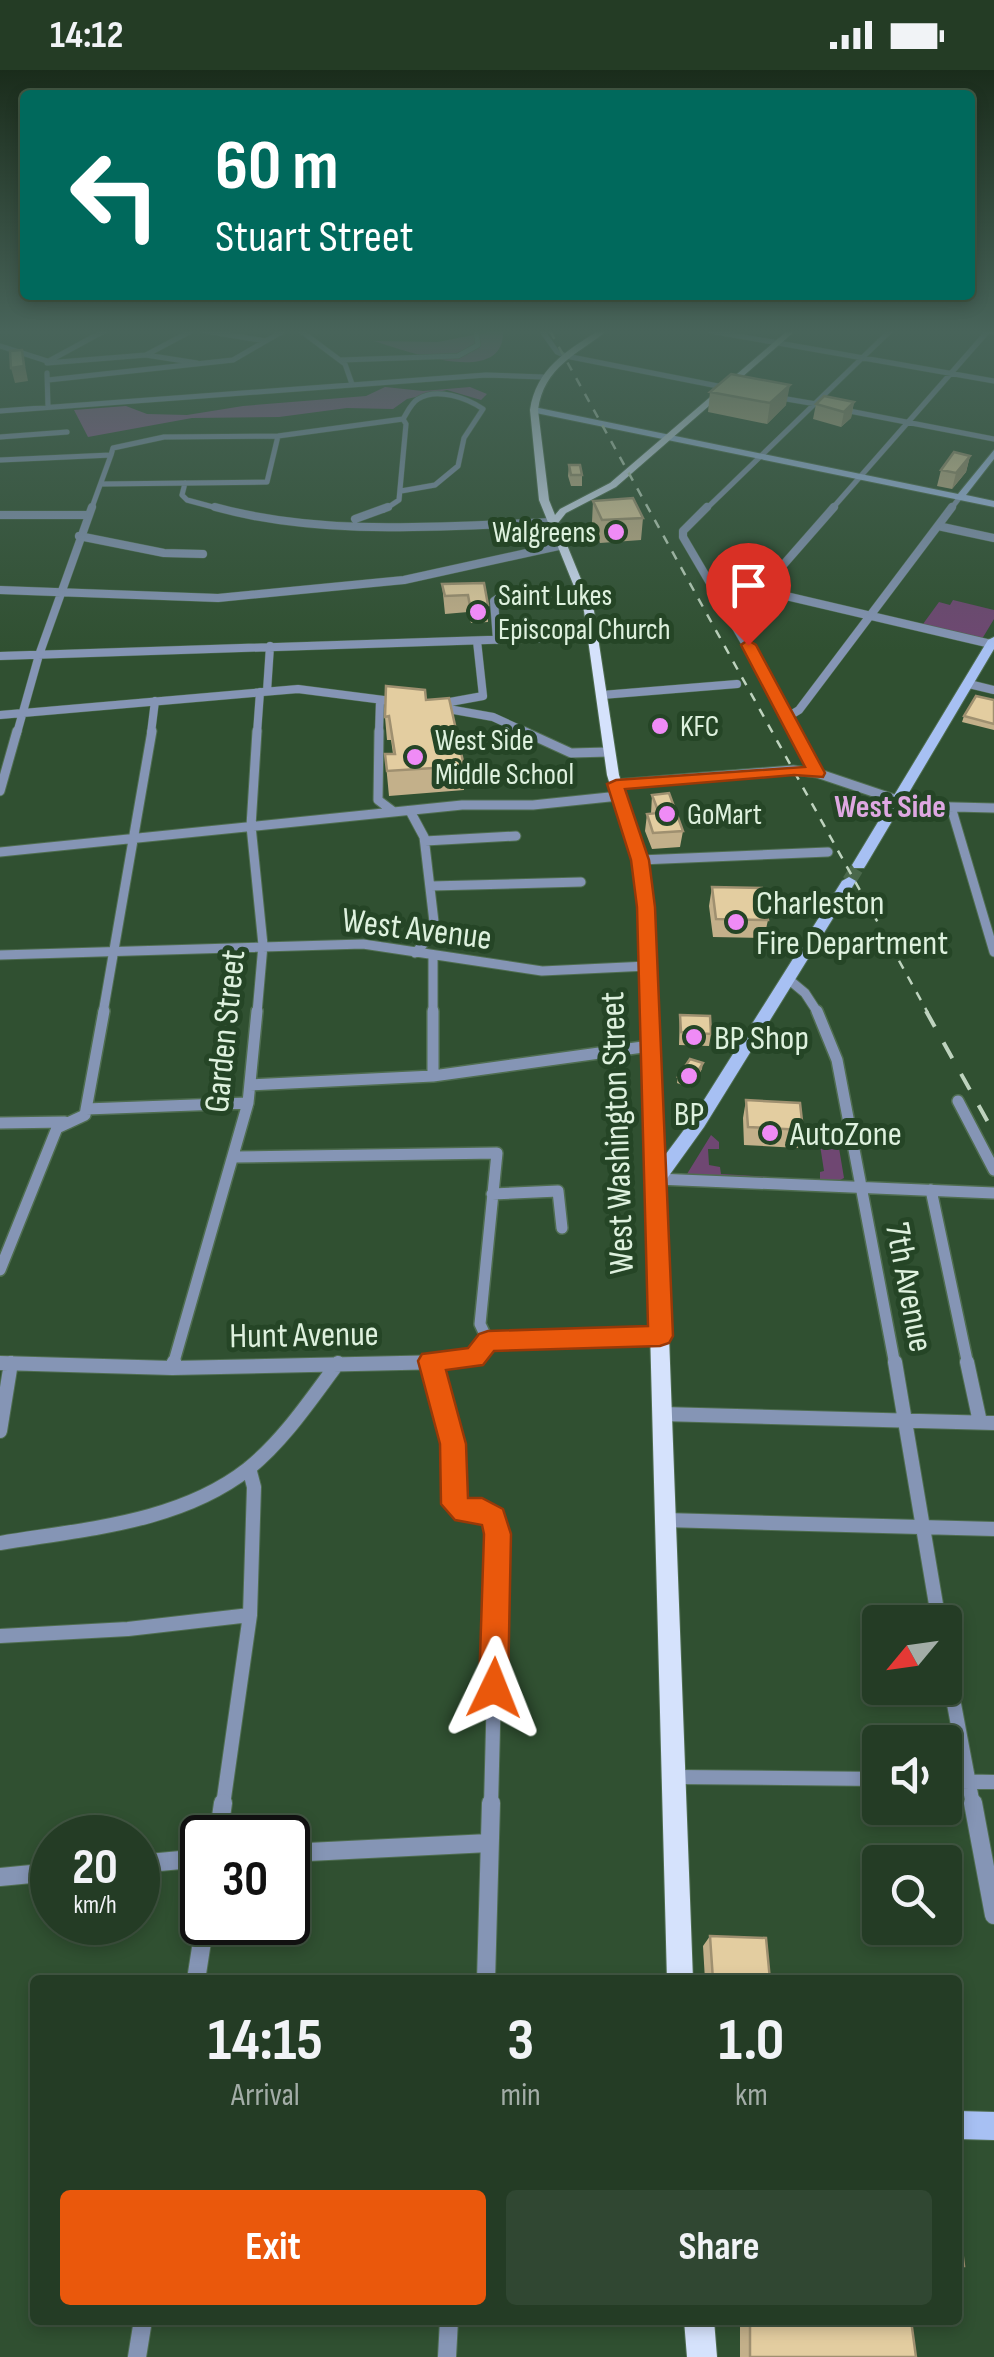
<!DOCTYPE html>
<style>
body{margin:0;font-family:"Sofia Sans Condensed",sans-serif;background:#304732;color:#f1f3f6;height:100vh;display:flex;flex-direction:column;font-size:38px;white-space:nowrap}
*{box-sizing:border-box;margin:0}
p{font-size:32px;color:#a3ada7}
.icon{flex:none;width:55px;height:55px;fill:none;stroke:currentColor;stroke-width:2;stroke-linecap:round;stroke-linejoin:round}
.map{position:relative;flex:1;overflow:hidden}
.details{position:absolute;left:30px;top:1905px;width:932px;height:350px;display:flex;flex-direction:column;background:#243c25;border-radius:10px;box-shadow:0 5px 15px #0003,0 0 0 2px #415642}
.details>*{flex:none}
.guide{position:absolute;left:20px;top:20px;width:955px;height:210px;border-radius:10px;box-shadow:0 5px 15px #0003,0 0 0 2px #415642;background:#00695c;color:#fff;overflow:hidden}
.needle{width:65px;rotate:241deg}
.fabs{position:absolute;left:862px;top:1535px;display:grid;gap:20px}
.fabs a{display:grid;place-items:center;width:100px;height:100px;border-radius:10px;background:#243c25;box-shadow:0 5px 15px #0003,0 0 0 2px #415642;font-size:50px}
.speed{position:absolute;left:30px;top:1745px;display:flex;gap:20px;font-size:50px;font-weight:700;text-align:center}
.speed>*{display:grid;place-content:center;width:130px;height:130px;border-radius:50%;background:#243c25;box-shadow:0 5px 15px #0003,0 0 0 2px #415642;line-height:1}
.speed small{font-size:25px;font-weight:400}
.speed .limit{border:5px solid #111;border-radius:15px;background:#fff;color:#111}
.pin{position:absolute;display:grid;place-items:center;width:85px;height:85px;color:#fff;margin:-102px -42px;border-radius:50% 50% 50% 0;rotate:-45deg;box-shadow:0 0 10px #0007}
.pin .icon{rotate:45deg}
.me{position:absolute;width:110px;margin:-55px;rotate:2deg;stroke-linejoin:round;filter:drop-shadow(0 0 8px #0008)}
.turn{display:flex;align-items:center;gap:35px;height:210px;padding:0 30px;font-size:45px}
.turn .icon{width:130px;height:130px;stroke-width:2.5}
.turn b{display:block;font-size:70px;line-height:85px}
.eta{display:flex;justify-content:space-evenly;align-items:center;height:170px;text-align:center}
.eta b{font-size:60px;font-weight:700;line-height:70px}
.button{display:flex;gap:20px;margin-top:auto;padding:20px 30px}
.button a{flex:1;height:115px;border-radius:10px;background:#ea580c;color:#fff;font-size:40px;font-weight:700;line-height:115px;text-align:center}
.button a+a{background:#304732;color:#f1f3f6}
.status{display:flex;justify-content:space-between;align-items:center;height:70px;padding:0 50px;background:#243c25;direction:ltr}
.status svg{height:28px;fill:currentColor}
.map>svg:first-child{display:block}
.green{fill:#6f4772}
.forest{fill:#915895}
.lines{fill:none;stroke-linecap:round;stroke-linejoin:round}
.secondary-tunnel{stroke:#4a684b;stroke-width:14;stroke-dasharray:14 6;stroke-linecap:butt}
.street-far5-casing{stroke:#4f6d50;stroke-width:6}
.street-far4-casing{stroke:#4f6d50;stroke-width:9}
.street-far3-casing{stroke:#4f6d50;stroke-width:11}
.street-far2-casing{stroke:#4f6d50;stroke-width:14}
.street-far1-casing{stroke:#4f6d50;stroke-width:16}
.street-casing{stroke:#4f6d50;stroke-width:20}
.secondary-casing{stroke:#4f6d50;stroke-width:2}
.primary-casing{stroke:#4f6d50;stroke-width:2}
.street-far5{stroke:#8595b5;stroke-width:5}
.street-far4{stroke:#8595b5;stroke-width:8}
.street-far3{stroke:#8595b5;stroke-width:9}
.street-far2{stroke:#8595b5;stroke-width:11}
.street-far1{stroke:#8595b5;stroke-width:14}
.street{stroke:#8595b5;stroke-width:18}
.secondary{fill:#a7c0f3;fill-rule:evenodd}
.primary{fill:#d5e2fc;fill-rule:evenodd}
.rail-far1{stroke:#bed3be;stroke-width:2.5;stroke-dasharray:9 9;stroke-linecap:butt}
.rail{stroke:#bed3be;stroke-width:4;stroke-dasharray:18 18;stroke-linecap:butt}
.wall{fill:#c3b08a}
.shaded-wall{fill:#9f9070}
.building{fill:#e3cda0;stroke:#9f9070;stroke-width:2.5}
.route{fill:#ea580c;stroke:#983908;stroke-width:2.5}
.poi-dot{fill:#ef8bf6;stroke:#254526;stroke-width:4}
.labels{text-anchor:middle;stroke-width:10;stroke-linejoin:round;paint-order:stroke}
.far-poi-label{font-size:30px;fill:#def1de;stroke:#254526;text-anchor:start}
.far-quarter-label{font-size:32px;font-weight:bold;fill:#dfa8e2;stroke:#254526}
.poi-label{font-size:35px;fill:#def1de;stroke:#254526;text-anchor:start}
.street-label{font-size:35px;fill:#def1de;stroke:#254526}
</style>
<div class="status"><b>14:12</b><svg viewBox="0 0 49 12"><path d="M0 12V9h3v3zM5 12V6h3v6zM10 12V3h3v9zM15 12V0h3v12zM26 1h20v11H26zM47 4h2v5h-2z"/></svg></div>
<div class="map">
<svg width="994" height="2287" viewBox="0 0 994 2287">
<rect width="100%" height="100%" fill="#305031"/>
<path class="green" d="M953 530 994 540V549L982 569 923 554 939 532 950 535Z
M711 1065 719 1072V1079H708L709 1095 720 1097 721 1104 820 1110V1102L824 1101 820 1075 838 1072 844 1108 836 1112 687 1104Z"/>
<path class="forest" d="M493 261H503C505 319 403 280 374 271L438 272Z
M385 317 423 321 470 317 487 324 481 330 447 320 407 329 393 339 347 338 279 347 192 348 88 367 74 340 126 336 147 344 187 345 243 336 366 326Z"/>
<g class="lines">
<path class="secondary-tunnel" d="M849 811 859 795"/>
<defs>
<path id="street-far5" d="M205 261 266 271
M301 261 345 294 352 314
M542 261 557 282 566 286 733 319
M710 261 994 311
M0 276 47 291
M146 285 191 261
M341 290 458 286 478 275 476 261
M47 292 104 261
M47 293 146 285 197 293
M47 303 48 337
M48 310 233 290 283 261
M775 327 816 334
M839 339 994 369
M0 341 486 305 543 307
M0 367 67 362
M0 390 111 385 113 378 164 367 278 366 403 349
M185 413 182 425 187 430 224 440
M102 414 267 412 278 366
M401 421 435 415 458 396 464 368 483 339C467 328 437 317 418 329 411 333 407 343 403 349
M91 440 111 385
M384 440 399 430 406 354 403 349
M705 440 890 261
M831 440 988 261
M950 440 960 427"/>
<path id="street-far4" d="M215 437C324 467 442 456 554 452
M707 437 683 461V467L798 663
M0 445H87
M355 449 388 437
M938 456 994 468
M79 466 164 483 203 484
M709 508 991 574
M0 520 218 528 404 510 563 475
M735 550 834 437
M497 570 494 531 509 521
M0 586 547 568
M969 614 994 620
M267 621 270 576
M602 625 737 614
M439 634 483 626 477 571
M437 637 493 647 528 663
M0 645 298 619 399 632
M789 646 799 640 952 437
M17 663 39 585 92 437
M151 663 155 631
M257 663 260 622
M379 663 380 630"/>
<path id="street-far3" d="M379 661 378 730 394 742
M523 661 571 683 609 682
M797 661 817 703
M615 714 793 700 817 703 915 736 994 738
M0 721 17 661
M951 737 994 882
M410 741 424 767 434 852 431 866 415 883
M425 771 516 766
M0 782 462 735H533L619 726
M640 790 828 782
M431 816 581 812
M0 885 363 874 542 901 648 896
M433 886V943
M787 908 805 923 818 943
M103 943 152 661
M257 943 263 875 251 756 257 661"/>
<path id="street-far2" d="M433 941V1006
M817 941 837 990 895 1295
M250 1015 433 1006 650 976
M958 1031 994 1100
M86 1039 248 1033
M0 1053 65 1052
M234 1087 497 1083 480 1254 488 1271
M657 1109 994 1123
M931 1120 968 1295
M492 1124 558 1121 562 1158
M0 1200 57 1058 85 1045 104 941
M430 1291 431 1295
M0 1293 59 1295
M173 1295 248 1033 257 941
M327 1295 456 1292 474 1287 488 1271 661 1266"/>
<path id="street-far1" d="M430 1292 453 1374 454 1434 493 1448 498 1464 491 1735
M895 1292 939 1552
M967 1292 980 1352
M0 1293 172 1298 446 1292
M172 1298 174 1292
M662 1344 994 1353
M0 1361 11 1293
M665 1450 994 1459
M0 1473C84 1459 179 1453 248 1399 284 1370 311 1329 338 1293
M0 1566 128 1559 250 1545
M945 1586 973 1735
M676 1707 880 1709
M945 1711 994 1712
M223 1735 250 1545 254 1417 249 1398"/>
<path id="street" d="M973 1733 994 1845
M218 1768 223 1733
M288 1783 489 1773
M138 1794 202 1788
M0 1807 52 1802
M196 1910 205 1852
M486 1910 491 1733
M137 2287 143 2250
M447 2287 449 2250"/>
<path id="secondary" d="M981 261H994V264L982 263Z
M534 337 958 424 994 380V389L966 425 994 431V437L531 342Z
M994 567V579L866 795 864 798H854L852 795 988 570Z
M849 807 856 811 704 1057 663 1114H651L648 1109 651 1104 692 1049 842 811Z
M958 2041 994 2042V2070L958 2069Z"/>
<path id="primary" d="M598 261H607C576 285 544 297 538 340L549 430 555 445 560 439 610 413 787 261H795L616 417 566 443 558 453 594 541 619 705 647 790 653 837 693 1910H667L639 837 633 790 607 705 584 541 539 430 530 340C536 299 566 281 598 261Z
M684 2250H714L717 2287H687Z"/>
</defs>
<use href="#street-far5" class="street-far5-casing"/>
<use href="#street-far4" class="street-far4-casing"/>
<use href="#street-far3" class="street-far3-casing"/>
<use href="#street-far2" class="street-far2-casing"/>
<use href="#street-far1" class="street-far1-casing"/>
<use href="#street" class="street-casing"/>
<use href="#secondary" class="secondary-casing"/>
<use href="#primary" class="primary-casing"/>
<use href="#street-far5" class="street-far5"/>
<use href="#street-far4" class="street-far4"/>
<use href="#street-far3" class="street-far3"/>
<use href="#street-far2" class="street-far2"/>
<use href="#street-far1" class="street-far1"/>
<use href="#street" class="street"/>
<use href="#secondary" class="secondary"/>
<use href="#primary" class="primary"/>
<path class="rail-far1" d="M550 261 928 943"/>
<path class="rail" d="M926 941 994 1063"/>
</g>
<path class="wall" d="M710 322 786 335 767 354 708 342Z
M854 332 851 348 841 357 813 349 816 334Z
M970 386 966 402 952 419 937 416 941 400Z
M569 395 582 405V416H571L568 406Z
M593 431 643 448 641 470 600 473 592 452Z
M442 514 488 535V552L471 553 468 542 445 544Z
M426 630 464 696V720L389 726 385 684H393L391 670H387L385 647Z
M994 630V660L962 652 964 646Z
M652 725 683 761 680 777 652 779 645 761 647 744H651Z
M712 817 768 850 764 868 713 867 709 836Z
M680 945 711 964 709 976 679 975Z
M702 999 690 1018 677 1013 678 1007Z
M746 1030 803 1060 798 1078 744 1075 743 1048Z
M710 1866 770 1910H705L703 1876Z
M740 2250H911L916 2287H740Z"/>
<path class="shaded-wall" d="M22 280 28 311 15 313 11 298Z
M790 315 786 335 767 354 770 333Z
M854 332 851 348 841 357 844 342Z
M970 386 966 402 952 419 956 403Z
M703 993 702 999 690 1018 691 1012Z"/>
<path class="building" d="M22 280 24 296 11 298 10 281Z
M731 304 790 315 770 333 710 322Z
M824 326 854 332 844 342 816 334Z
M954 382 970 386 956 403 941 400Z
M569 395H580L582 405H571Z
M633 428 643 448 602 450 593 431Z
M484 513 488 535 470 536 468 525 445 526 442 514Z
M386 616 425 620 426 630 449 628 464 696 387 701 385 684H395L389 646 385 647Z
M976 626 994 630V654L964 646Z
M669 723 683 761 653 763 647 744 659 743 652 725Z
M712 817 762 818 768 850 716 849Z
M680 945 710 946 711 964 681 962Z
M690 989 703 993 691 1012 678 1007Z
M746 1030 800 1033 803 1060 748 1057Z
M710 1866 766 1868 770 1910H713Z
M958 2147 964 2196H958Z
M750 2250H911L916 2287H750Z"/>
<linearGradient id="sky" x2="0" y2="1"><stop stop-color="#1a2c1b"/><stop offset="0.45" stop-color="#48645a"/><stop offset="1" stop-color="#48645a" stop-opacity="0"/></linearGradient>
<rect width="994" height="581" fill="url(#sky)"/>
<path class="route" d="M748 570 756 575 825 703 823 707 794 705 625 719 649 790 655 837 673 1266 669 1273 660 1276 494 1281 483 1295 446 1300 466 1374 468 1428H482L503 1439 511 1464 508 1618 504 1629 494 1633 483 1629 479 1618 484 1464 482 1455 455 1450 441 1434 440 1374 418 1291 422 1284 468 1278 479 1264 488 1261 648 1256 637 837 631 790 607 714 616 710 805 697 741 575Z"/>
<g class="poi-dot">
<circle cx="616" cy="462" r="10"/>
<circle cx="478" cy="542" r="10"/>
<circle cx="660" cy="656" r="10"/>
<circle cx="415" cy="687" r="10"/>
<circle cx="667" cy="744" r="10"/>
<circle cx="736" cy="852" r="10"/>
<circle cx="694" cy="967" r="10"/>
<circle cx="689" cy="1006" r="10"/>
<circle cx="770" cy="1063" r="10"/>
</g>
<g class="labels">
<g class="far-poi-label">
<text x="596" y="472" text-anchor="end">Walgreens</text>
<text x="498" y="535">Saint Lukes<tspan x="498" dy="34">Episcopal Church</tspan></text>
<text x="680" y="666">KFC</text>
<text x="435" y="680">West Side<tspan x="435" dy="34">Middle School</tspan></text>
<text x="687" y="754">GoMart</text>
</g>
<g class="far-quarter-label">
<text x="890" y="747">West Side</text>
</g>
<g class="poi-label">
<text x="756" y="844">Charleston<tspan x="756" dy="40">Fire Department</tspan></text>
<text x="714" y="979">BP Shop</text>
<text x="689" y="1055" text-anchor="middle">BP</text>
<text x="790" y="1075">AutoZone</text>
</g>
<g class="street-label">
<text transform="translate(417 858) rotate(7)" y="12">West Avenue</text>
<text transform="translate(224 961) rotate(-84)" y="12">Garden Street</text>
<text transform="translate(616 1063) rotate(-92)" y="12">West Washington Street</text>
<text transform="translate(910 1217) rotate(79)" y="12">7th Avenue</text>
<text transform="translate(304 1264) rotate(-1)" y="12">Hunt Avenue</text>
</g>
</g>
</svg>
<div class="fabs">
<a><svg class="needle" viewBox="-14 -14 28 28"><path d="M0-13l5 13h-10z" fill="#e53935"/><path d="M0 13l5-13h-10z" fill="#a3ada7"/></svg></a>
<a><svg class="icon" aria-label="sound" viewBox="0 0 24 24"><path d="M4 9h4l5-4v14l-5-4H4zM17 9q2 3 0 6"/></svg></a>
<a><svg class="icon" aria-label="search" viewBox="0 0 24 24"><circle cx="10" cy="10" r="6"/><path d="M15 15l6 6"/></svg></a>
</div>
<div class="speed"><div>20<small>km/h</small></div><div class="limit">30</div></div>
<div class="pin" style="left:748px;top:575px;background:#d93025"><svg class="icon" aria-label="arrive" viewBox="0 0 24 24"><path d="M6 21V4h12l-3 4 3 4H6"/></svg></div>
<svg class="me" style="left:494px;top:1618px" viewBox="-20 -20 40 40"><path d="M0-17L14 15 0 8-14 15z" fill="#ea580c" stroke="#fff" stroke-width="4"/></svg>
<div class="guide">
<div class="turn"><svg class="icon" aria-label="left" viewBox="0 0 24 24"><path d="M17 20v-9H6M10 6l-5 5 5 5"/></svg><div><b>60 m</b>Stuart Street</div></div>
</div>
<section class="details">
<div class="eta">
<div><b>14:15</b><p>Arrival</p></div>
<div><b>3</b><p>min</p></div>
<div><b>1.0</b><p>km</p></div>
</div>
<div class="button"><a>Exit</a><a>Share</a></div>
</section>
</div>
